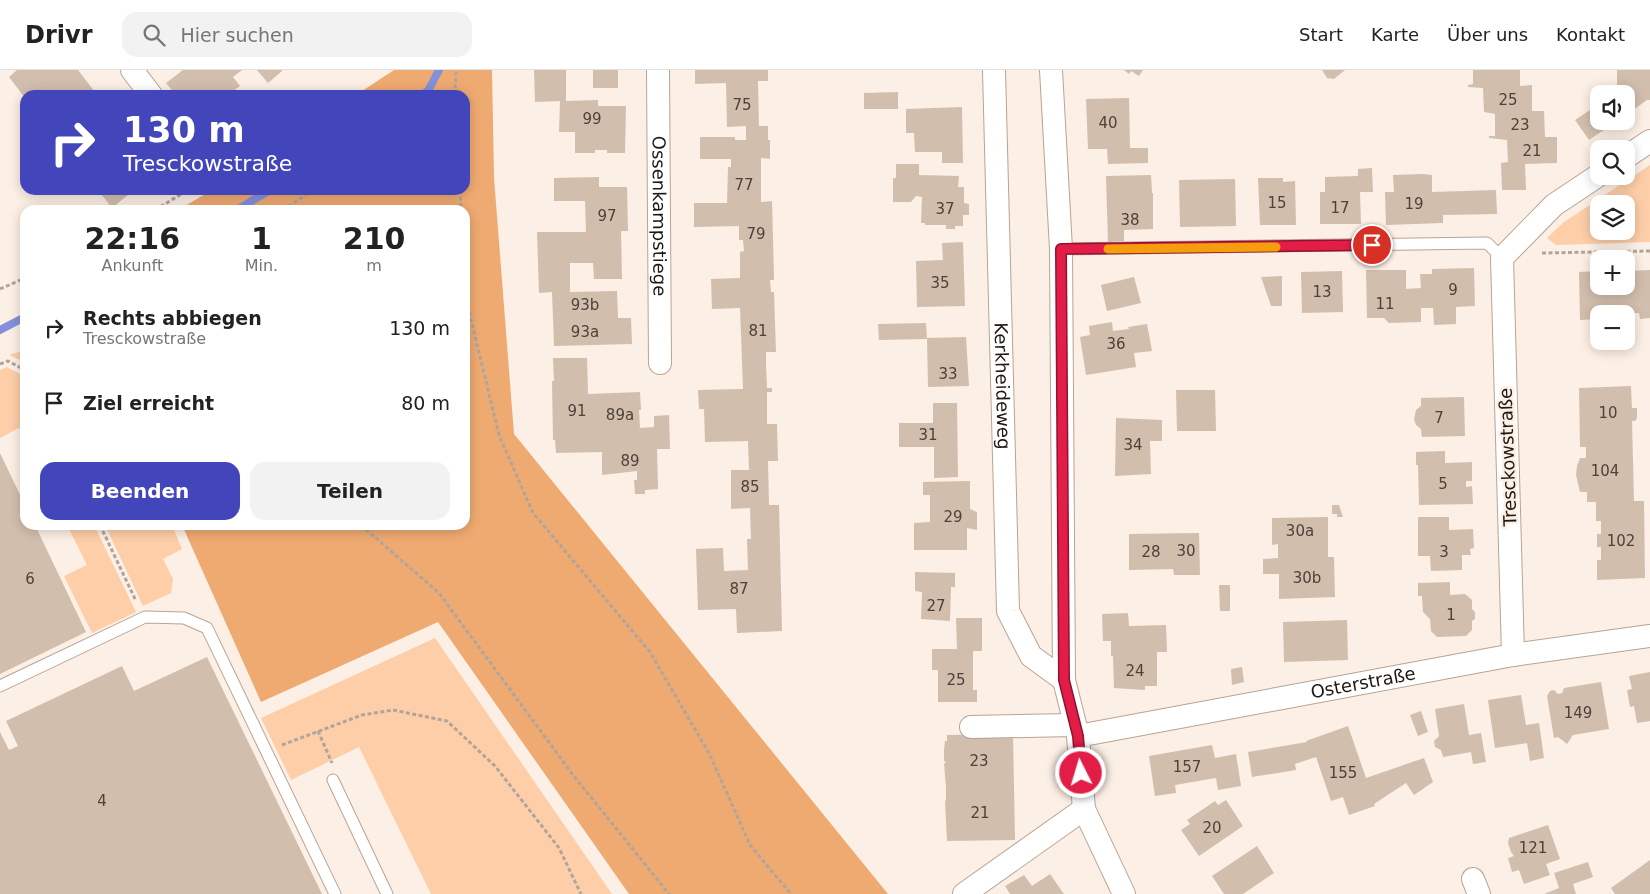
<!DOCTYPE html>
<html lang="de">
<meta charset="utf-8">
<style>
body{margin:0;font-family:"DejaVu Sans",sans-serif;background:#f2f2f2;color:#222;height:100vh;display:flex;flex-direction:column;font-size:19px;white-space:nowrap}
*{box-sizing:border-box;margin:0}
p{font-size:16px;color:#767676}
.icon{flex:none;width:28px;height:28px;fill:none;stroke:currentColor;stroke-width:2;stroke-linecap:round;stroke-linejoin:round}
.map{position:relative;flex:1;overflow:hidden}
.details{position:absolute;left:20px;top:135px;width:450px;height:325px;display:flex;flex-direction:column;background:#fff;border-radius:15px;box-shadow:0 2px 12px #0003}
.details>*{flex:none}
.top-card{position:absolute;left:20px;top:20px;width:450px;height:105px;border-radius:15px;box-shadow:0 2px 12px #0003;background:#4346bb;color:#fff;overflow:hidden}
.controls{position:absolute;left:1590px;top:15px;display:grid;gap:10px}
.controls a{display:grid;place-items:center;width:45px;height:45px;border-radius:10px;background:#fff;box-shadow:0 2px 12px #0003;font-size:25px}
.pin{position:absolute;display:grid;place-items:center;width:42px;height:42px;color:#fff;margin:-21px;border:2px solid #fff;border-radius:50%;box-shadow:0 1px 5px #0007}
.me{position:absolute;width:55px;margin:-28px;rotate:355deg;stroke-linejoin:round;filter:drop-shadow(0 0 4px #0008)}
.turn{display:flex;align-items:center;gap:18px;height:105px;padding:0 20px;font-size:22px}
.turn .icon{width:65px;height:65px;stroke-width:2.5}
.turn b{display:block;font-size:35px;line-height:42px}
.eta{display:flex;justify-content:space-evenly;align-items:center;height:85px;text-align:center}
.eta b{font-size:30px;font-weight:600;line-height:35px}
.cta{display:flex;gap:10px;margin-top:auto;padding:10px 20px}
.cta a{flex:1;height:58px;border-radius:15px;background:#4346bb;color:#fff;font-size:20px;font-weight:600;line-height:58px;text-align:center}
.cta a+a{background:#f2f2f2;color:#222}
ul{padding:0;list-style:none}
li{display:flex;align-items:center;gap:15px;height:75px;padding:0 20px}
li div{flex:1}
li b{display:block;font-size:19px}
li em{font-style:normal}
header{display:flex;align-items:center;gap:30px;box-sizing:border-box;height:70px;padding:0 25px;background:#fff;border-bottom:1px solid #e0e0e0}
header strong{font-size:24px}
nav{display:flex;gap:28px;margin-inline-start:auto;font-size:18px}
.search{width:350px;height:45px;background:#f2f2f2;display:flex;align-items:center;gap:12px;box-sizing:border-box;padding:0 18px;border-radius:15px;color:#767676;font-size:19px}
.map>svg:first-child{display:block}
.green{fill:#fdcea8;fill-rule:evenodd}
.forest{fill:#efaa71}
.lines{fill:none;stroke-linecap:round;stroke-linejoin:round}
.stream{stroke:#8491da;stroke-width:8}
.building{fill:#d2bead}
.service-casing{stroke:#b8a494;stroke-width:13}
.minor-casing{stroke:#b8a494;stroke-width:24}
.path{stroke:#b0a59c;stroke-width:3;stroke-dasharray:4 2.5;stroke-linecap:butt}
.service{stroke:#fff;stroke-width:11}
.minor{stroke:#fff;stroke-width:22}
.route-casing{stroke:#92132f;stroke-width:12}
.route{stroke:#e11d48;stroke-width:9}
.slow{stroke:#f59e0b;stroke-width:9}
.labels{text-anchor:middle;stroke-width:5;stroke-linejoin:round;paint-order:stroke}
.number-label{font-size:15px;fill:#4c4239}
.street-label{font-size:18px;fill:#1f1812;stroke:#fcefe5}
</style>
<header>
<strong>Drivr</strong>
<div class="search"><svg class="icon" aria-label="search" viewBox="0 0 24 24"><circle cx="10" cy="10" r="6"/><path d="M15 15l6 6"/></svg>Hier suchen</div>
<nav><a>Start</a><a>Karte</a><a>Über uns</a><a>Kontakt</a></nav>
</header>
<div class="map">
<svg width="1650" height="824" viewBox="0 0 1650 824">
<rect width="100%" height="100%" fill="#fcefe5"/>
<path class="green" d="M1650 95V172L1556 175 1547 168 1564 152ZM1599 134H1626V161H1599Z
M25 280V292L9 285Z
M7 297 20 304 25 313V370L19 358 0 368V300Z
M67 455H94L136 542 92 563 64 506 87 495Z
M105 455H172L182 479 163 489 173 509 171 523 143 536Z
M435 568 612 824H431L359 677 291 710 261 648Z"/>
<path class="forest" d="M394 0H492L494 108 514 364 888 824H629L438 552 261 632 182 455H465V140H178L212 120H465V25H356Z"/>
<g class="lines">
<path class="stream" d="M421 25 428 21 439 0
M237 140 270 120
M0 260 25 247"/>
</g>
<path class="building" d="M17 0H78L95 22 92 25H25V28L9 7Z
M183 0H242L233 7 240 16 228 25H176L166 13Z
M257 0H282V1L268 13Z
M534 0H566V31L598 30V36H626L625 83H607V80H595V83H575V62H559L560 31 535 32Z
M593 0H618V18H593Z
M695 0H768V11H758L759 56H768V70H770V89L761 88V132L772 131 774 207V210H770L771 222H774L776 282H766V295L767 318H772V322H767V354H777L778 391H768L769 435H779L782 561 737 563 736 539 698 540 696 479 723 478 724 501 748 500 747 469H751L750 438 731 439V400H749L748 371 705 372 704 339H699L698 320 743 319 740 238 712 239 711 209 740 208V182L744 181 743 170H739V156L694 157V133H727L728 97H731V89H700V67H735V70H746V56L727 57 726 13 695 14Z
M1124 0H1143L1139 6 1131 1 1129 4Z
M1322 0H1345L1334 9 1327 8Z
M1473 0H1520V16L1532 15V41H1544L1545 67H1557V93L1525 94 1526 120H1502L1501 93 1508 92 1507 70 1489 68V66H1495V44L1484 42 1483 18 1468 17V15L1473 14Z
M1617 0H1650V30H1647L1626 45V24H1617Z
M898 22V39H864V23Z
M1129 28 1130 78H1148V93L1108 94 1107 79H1088L1086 29Z
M1599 34V51H1617L1589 70 1575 50Z
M962 37 963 93H942V82H915L914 63H906V39Z
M896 94H919V105L959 106 958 117H964V133L969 134V145H963V156H955V159H946V155H925V153H921L922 127 916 126 911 132H893V108H896Z
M1372 98 1373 122H1360L1361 154H1320V122H1325V107L1358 106V99Z
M1423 104 1432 105V122L1496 120 1497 144 1443 145V153L1386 155 1385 122H1394L1393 105Z
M1151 105 1152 123H1153V159L1124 160V171L1108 172 1106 106Z
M599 107V117H627L628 161H621L622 209H594L593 193H570V222L617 221 618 248H631L632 274 554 276 552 222 539 223 537 162H586L585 131H554V108Z
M1258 108H1283V112L1295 111 1296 155H1260Z
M1235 109 1236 156 1180 157 1179 110Z
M98 120H134L112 138Z
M963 172 965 236 917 237 916 191 943 190 942 173Z
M1474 198 1475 236 1456 237V254L1434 255 1433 238H1421V252L1389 253 1384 248H1367L1366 200H1406V219L1421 218 1420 204H1432V199Z
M1650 200V248L1640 249 1639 243H1611L1597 244V249L1580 250 1579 202 1599 201V216H1626V201Z
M1342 201 1343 242 1302 243 1301 202Z
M1282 206V236H1271L1261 207Z
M1134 207 1141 233 1107 241 1101 215Z
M1112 252 1113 261 1129 259 1128 257 1147 254 1152 281 1134 283 1136 297 1086 305 1080 267 1090 265 1089 256Z
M926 253 927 269 879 270 878 254Z
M966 267 969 316 928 317 927 268Z
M553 288H587L588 324 640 322 641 340H639L640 358 654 357V346L669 345 670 379H657L658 419 645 420V424H635L634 410H637V401L602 405V382L556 383 555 370H553L552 311H554Z
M1631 316 1632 338H1637V348L1635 351H1632L1634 431H1644L1645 508 1597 510V490H1601V477H1597V464H1601V451H1596V432H1587V422H1580L1576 405 1577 396 1580 388H1586V377H1580L1579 318Z
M1176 320H1215L1216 361H1177Z
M1464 327 1465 366 1422 367 1421 359 1416 355 1414 349 1416 340 1421 336V328Z
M933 333H957L958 407 934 408V377H899V353H933Z
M1116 348 1162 350V371H1150L1151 404 1115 406Z
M1445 381V393L1472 392V411H1466V417L1472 416 1473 434 1419 435 1418 395H1416V382Z
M0 383 25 435V455H35L86 562 0 604Z
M970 411V439L977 442V460L967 458V480H914V453L930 452V425H923V412Z
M1332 435H1339L1343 447H1337V444H1332Z
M1328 447V487H1334L1335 527 1279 529V504H1263V489L1278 488V474L1272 475V448Z
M1418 447H1449V460L1473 459 1474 478 1470 479 1471 485H1462V500L1431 501 1430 486H1418Z
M1199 463 1200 505H1174L1173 499 1129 500V464Z
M915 502 955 503V517H951L950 551 921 549 922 522 915 521Z
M1450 512V525L1465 524 1472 530V539L1475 542V549L1472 551V560L1466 566 1437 567 1431 561 1430 549 1423 542 1422 526H1418V513Z
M1219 515H1230V541H1220Z
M1128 543 1129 556 1166 555 1167 582H1157V616H1145V620L1114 618 1113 586H1111V571H1103L1102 544Z
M956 548H982V581H973V620H977V632H938V600H932V579H957Z
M1347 550 1348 590 1284 592 1283 552Z
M207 587 322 824H0V662L9 680 18 676 6 651 122 596 134 621Z
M1242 597 1244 612 1232 615 1231 599Z
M1650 602V651L1637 653 1634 636 1630 637 1627 620 1632 619 1629 606Z
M1601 612 1609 659 1573 665 1567 674 1558 667 1554 668 1547 626 1550 621 1554 620 1558 624 1562 623 1564 618Z
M1521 625 1526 655 1539 653 1544 688 1530 691 1527 673 1495 678 1488 630Z
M1464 634 1469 665 1481 663 1486 692 1473 694 1471 682 1443 687 1441 680 1435 677 1434 671 1439 666 1435 639Z
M1421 641 1428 662 1418 666 1410 645Z
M1348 656 1366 708 1424 688 1433 712 1414 725 1406 713 1374 734 1375 736 1349 745 1343 727 1331 731 1316 687 1295 694 1296 700 1252 707 1248 682 1307 672 1306 671Z
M1013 664 1015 770 947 771 945 731 946 730V717L944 694 946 692 944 691V680L945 671H947V665Z
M1212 675 1215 688 1236 684 1241 716 1218 720 1216 708 1175 715 1176 723 1155 726 1149 686Z
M1226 730 1243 756 1199 786 1181 760 1190 754 1187 750 1215 731 1218 735Z
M1548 755 1560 789 1546 794 1550 805 1524 814 1519 800 1512 802 1508 788 1514 786 1511 782 1508 773 1509 768Z
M1257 776 1274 803 1243 824H1224L1212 806Z
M1650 790V824H1615L1611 818Z
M1588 792 1593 807 1573 814 1576 824H1544L1559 818 1554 803Z
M1050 804 1064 824H1010L1005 816 1024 805 1032 816Z"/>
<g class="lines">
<defs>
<path id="service" d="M1061 179 1487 173 1502 188
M0 616 145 547 184 548 207 558 335 824
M333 710 387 824"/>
<g id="minor">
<path d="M132 0 151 25"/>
<path id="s1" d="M658 0 660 293"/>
<path id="s2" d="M994 0 1008 541 1031 586 1064 610"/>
<path d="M1051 0 1061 179 1064 610 1078 666 1084 739 1124 824"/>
<path d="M1626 87 1650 71"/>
<path d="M1513 585 1502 188 1554 135 1599 105"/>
<path d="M971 657 1074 655"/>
<path id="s3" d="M1078 666 1513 585 1650 566"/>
<path d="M1473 809 1479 824"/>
<path d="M964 824 1084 739"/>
</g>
</defs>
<use href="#service" class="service-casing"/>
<use href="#minor" class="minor-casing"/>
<path class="path" d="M455 25 456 0
M460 120 461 140
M155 140 188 120
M283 140 313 120
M1542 183 1650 181
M465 203 467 233 499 365 533 443 650 582 710 685 750 775 791 824
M0 219 25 208
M0 294 8 291 25 300
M100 455 136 531
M361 455 439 523 573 705 669 824
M318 661 332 693
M282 675 362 645 393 640 447 651 495 696 559 778 581 824"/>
<use href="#service" class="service"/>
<use href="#minor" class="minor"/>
</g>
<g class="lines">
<defs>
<path id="route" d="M1081 703 1078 666 1064 610 1061 179 1372 175"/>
</defs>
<use href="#route" class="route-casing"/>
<use href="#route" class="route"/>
<path class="slow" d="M1108 179 1276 177"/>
</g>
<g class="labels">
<g class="number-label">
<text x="1508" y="35">25</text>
<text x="742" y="40">75</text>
<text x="592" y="54">99</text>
<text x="1108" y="58">40</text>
<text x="1520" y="60">23</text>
<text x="1532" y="86">21</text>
<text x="744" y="120">77</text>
<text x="1277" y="138">15</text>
<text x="1414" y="139">19</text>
<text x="1340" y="143">17</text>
<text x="945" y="144">37</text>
<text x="607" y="151">97</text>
<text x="1130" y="155">38</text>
<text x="756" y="169">79</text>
<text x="940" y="218">35</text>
<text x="1453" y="225">9</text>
<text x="1322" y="227">13</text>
<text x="1385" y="239">11</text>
<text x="585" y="240">93b</text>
<text x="758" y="266">81</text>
<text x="585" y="267">93a</text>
<text x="1116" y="279">36</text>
<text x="948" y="309">33</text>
<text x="577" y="346">91</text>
<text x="1608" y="348">10</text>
<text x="620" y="350">89a</text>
<text x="1439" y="353">7</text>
<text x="928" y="370">31</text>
<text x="1133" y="380">34</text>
<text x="630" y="396">89</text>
<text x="1605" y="406">104</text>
<text x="1443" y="419">5</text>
<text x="750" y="422">85</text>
<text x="953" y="452">29</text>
<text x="1300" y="466">30a</text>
<text x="1621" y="476">102</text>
<text x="1186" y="486">30</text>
<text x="1151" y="487">28</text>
<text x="1444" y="487">3</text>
<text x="1307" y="513">30b</text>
<text x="30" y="514">6</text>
<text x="739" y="524">87</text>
<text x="936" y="541">27</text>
<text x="1451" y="550">1</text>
<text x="1135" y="606">24</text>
<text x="956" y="615">25</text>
<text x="1578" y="648">149</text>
<text x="979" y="696">23</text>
<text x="1187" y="702">157</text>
<text x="1343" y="708">155</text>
<text x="102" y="736">4</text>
<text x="980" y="748">21</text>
<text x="1212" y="763">20</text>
<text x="1533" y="783">121</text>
</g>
<g class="street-label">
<text dy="6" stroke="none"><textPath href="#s1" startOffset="146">Ossenkampstiege</textPath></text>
<text dy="6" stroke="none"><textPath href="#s2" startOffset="316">Kerkheideweg</textPath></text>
<text transform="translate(1508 387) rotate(-92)" y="6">Tresckowstraße</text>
<text dy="6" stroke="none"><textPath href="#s3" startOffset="290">Osterstraße</textPath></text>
</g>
</g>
</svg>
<div class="controls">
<a><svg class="icon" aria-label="sound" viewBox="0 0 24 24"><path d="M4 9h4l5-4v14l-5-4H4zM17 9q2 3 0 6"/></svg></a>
<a><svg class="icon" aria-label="search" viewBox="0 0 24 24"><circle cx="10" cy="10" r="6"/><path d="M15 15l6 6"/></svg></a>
<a><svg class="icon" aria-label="layers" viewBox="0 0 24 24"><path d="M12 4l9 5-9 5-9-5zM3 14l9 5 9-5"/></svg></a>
<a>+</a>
<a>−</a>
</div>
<div class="pin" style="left:1372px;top:175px;background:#d93025"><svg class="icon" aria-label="arrive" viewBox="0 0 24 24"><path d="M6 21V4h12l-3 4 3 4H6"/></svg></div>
<svg class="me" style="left:1081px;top:703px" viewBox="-20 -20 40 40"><circle r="17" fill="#e11d48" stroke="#fff" stroke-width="3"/><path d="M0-11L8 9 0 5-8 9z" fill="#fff"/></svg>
<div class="top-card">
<div class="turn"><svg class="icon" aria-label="right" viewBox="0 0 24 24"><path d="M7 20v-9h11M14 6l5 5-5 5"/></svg><div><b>130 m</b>Tresckowstraße</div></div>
</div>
<section class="details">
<div class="eta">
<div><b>22:16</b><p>Ankunft</p></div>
<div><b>1</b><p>Min.</p></div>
<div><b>210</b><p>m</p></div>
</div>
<ul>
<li><svg class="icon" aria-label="right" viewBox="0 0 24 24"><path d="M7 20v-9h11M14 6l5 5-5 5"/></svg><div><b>Rechts abbiegen</b><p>Tresckowstraße</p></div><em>130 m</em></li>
<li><svg class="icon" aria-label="arrive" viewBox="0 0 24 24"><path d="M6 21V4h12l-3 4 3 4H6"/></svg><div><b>Ziel erreicht</b></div><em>80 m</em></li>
</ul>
<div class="cta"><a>Beenden</a><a>Teilen</a></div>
</section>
</div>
